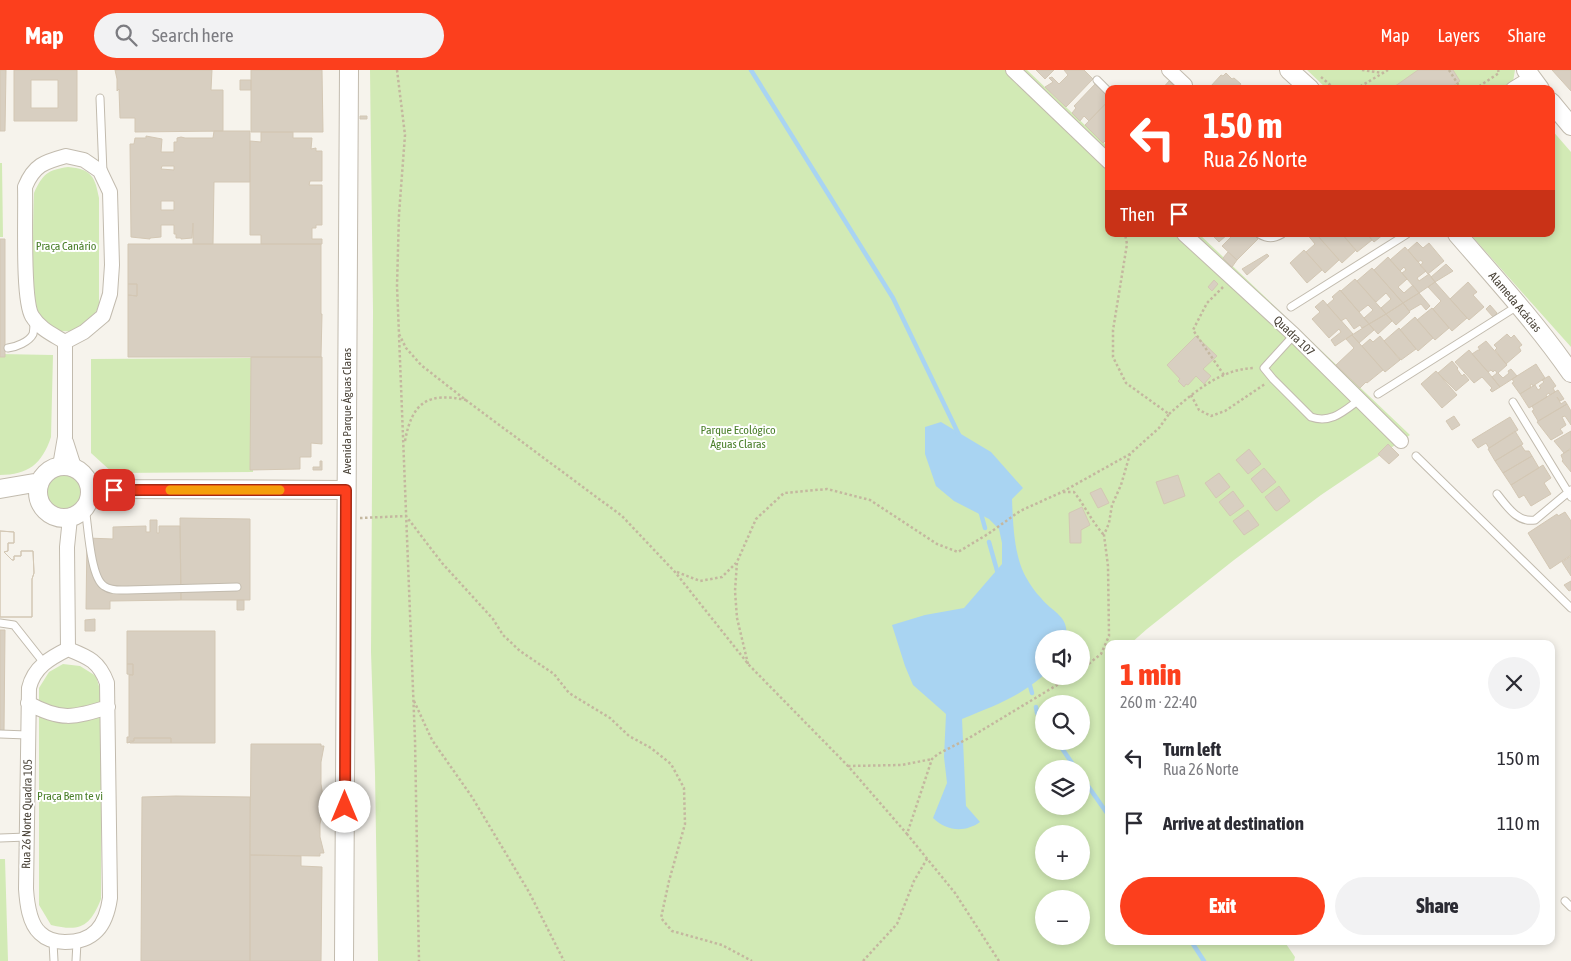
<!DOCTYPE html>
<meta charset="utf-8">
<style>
body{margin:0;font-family:"Asap Condensed",sans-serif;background:#f2f2f3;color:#2b2b33;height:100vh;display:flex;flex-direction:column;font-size:19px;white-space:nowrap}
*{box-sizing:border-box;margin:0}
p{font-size:16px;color:#7c7c81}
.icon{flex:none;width:28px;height:28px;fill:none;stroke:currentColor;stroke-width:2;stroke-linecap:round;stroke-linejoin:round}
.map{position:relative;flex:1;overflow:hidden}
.panel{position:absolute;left:1105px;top:570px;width:450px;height:305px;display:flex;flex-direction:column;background:#fff;border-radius:10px;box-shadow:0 2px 8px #0003}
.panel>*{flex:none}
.guide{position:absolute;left:1105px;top:15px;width:450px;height:152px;border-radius:10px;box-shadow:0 2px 8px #0003;background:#fc3f1d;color:#fff;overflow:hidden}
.buttons{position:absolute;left:1035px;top:560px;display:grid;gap:10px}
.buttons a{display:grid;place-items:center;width:55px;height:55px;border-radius:50%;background:#fff;box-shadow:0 2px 8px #0003;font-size:25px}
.pin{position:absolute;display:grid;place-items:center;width:42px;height:42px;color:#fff;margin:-21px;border-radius:10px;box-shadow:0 2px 8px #0006}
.me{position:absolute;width:55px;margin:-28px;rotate:0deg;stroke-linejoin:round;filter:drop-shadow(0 0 4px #0008)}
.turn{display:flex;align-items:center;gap:18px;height:105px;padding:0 15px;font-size:22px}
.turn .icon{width:65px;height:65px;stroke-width:2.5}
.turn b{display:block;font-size:35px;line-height:42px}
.then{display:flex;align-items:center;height:48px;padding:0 15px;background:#0003;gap:10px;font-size:19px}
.round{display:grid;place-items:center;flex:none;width:52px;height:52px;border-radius:26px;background:#f2f2f3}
.headline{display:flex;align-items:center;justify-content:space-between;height:85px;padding:0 15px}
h1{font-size:30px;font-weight:800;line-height:38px;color:#fc3f1d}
.primary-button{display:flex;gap:10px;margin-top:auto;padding:10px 15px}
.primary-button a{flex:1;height:58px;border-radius:30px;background:#fc3f1d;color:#fff;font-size:20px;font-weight:800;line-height:58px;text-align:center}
.primary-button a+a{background:#f2f2f3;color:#2b2b33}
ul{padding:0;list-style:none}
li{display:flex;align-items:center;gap:15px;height:65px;padding:0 15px}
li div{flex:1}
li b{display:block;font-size:19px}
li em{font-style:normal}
header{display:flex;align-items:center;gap:30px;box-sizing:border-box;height:70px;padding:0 25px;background:#fc3f1d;color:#fff}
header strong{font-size:24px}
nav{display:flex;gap:28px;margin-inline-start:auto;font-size:18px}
.search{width:350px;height:45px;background:#f2f2f3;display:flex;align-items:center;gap:12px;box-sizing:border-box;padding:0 18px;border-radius:28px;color:#7c7c81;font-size:19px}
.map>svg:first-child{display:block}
.green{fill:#d2eab5;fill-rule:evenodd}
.water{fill:#a9d4f2}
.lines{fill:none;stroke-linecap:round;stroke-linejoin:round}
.stream{stroke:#a9d4f2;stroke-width:4.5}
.building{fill:#d8cfc1;stroke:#d3c7b4;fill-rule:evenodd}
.service-casing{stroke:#c2bbae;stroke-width:9}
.minor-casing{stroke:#c2bbae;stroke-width:16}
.tertiary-casing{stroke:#c2bbae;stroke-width:20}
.path{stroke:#c4b79f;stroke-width:2.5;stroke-dasharray:2.5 2.5;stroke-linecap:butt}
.service{stroke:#fff;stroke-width:7}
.minor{stroke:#fff;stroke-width:14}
.tertiary{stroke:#fff;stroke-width:18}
.route-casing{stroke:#a42913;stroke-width:12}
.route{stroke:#fc3f1d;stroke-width:9}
.slow{stroke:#f59e0b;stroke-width:9}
.labels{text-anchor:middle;stroke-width:4;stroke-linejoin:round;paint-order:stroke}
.park-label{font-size:12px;fill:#4a7f2a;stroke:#fff}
.street-label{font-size:12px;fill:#4b4439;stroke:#fff}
</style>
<header>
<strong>Map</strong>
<div class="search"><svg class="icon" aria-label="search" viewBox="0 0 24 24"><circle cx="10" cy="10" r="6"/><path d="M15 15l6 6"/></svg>Search here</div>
<nav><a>Map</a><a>Layers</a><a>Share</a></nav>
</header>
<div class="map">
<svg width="1571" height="891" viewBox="0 0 1571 891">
<rect width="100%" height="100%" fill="#f6f3ec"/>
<path class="green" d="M370 0H1027L1109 78V164H1199L1410 365 1321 425 1234 490 1147 559 1130 574H1109V871H1284L1295 887 1294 891H378L375 703 371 582 373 242ZM1044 569H1081V606H1044ZM1044 634H1081V671H1044ZM1044 699H1081V736H1044ZM1044 764H1081V801H1044ZM1044 829H1081V866H1044Z
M1307 0H1515L1513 12 1506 19H1327Z
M1551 59 1571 82V277L1470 164H1551Z
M0 93H2L3 167H0Z
M68 97C92 99 95 107 99 128V235C94 248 85 259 70 261 56 263 41 254 35 241 30 229 33 212 33 199 33 174 33 148 34 123 43 104 47 100 68 97Z
M0 284 53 285 51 367C42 394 28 405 0 405Z
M252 288 253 402 113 403 91 383V289Z
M46 425a22 22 0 1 1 44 0a22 22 0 1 1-44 0Z
M63 594 80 596 96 606 101 623V829C90 857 80 862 51 855L39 835V618L49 602Z
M0 789H5L8 891H0Z"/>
<path class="water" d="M941 352 991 382 1023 418 1012 429C1013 454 1014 488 1027 509 1031 516 1036 523 1041 528 1053 543 1070 546 1066 569H1044V605C1016 629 995 635 962 649L966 736 980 752C965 763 946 761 933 748L947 713 944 687 946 644 913 615 905 596 892 555 925 545 964 538 1002 494V473L999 459 989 449 954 431 936 416 925 384V357Z"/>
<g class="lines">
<path class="stream" d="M751 0 893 228 959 365
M980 440 985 458
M989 472 998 504
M1029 612 1032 623
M1036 637 1037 643 1044 652
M1057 671 1076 699
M1081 706 1109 746
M1191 871 1204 891"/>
</g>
<path class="building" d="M0 0H6L5 61H0Z
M14 0H77V51H14ZM31 10H58V38H31Z
M115 0H212L211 20H223V61L135 62V48H120L119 19 117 21V9Z
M251 0H322L323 62H251Z
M1036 0H1054L1045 9Z
M1064 0H1084L1093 9 1066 37 1045 17 1053 12 1049 8 1052 7 1059 14 1068 5Z
M1418 0H1453L1460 11 1449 19H1391Z
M1552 0H1571V21Z
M1226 3 1232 9 1234 8 1241 14 1237 19H1212L1210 17 1221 5 1223 6Z
M240 10H251V20H240Z
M1169 11 1177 19H1162Z
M1096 13 1105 21 1103 22 1109 28V30L1089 51 1084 46 1080 51 1072 43 1076 38 1074 36Z
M1109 30V67L1103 73 1085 55Z
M360 46H367V49H360Z
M214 61H250V112H214L213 174H193V153L192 168 181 169V168H176V164H174V155H161V167L150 168V169L131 167 130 74H134L135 68H146V66L162 69 161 82H174V72H177V68L181 67 185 68H213ZM162 96H174V100L161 99ZM161 131H174V140H161Z
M261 62H293V68H312L311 79 316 78V81H322V111H310L309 115H322V155H316V158H312V169H322V174H261V165H250V71L261 72Z
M1211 164H1228L1219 172Z
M1234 164H1253L1258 169 1237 190 1222 176Z
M1307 164H1316L1339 190 1325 203 1306 182 1315 174Z
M1318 164H1342L1356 180 1342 193 1319 167 1320 166Z
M1342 164H1367L1372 170 1357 182Z
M1367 164H1384L1374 172Z
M0 169H5V287H0Z
M1417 172 1423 178 1429 173 1444 191 1428 204 1420 195 1423 193 1421 190 1418 192 1408 180Z
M128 174H321V244H322L321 287H128V225L137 226V214H128Z
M1405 177 1426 201 1417 208 1419 211 1429 204 1435 212 1419 223 1402 203 1406 200 1404 197 1400 201 1390 190Z
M1304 180 1322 200 1307 213 1290 193Z
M1228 182 1237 190 1232 197 1223 188Z
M1267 184 1269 186 1247 205 1242 199Z
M1388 187 1407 209 1398 217 1404 223 1413 215 1419 223 1403 233 1374 200Z
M1446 194 1453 201 1435 212 1431 207Z
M1372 198 1403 233 1386 244 1381 238 1391 229 1386 223 1376 232 1357 211Z
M1355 209 1386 244 1369 254 1364 248 1373 240 1368 235 1359 242 1341 221Z
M1214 210 1218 214 1212 221 1208 217Z
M1435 212 1467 248 1452 261 1433 239 1441 231 1428 217Z
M1468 212 1477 222 1473 225 1484 237 1469 250 1450 229Z
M128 214H137V226L128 225Z
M1340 220 1359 242 1369 254 1362 258 1360 255 1354 259 1346 248 1341 251 1327 235 1334 229 1332 227Z
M1419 223 1430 236 1426 240 1421 234 1409 241 1403 233Z
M1323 230 1353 264 1335 276 1331 270 1341 262 1339 259 1329 268 1312 249 1320 242 1315 237Z
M1403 233 1410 242 1396 255 1386 244Z
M1490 235 1497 243 1493 247 1486 239Z
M1432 238 1449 258 1435 270 1417 250Z
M1386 244 1392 251 1378 264 1369 254Z
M1415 247 1433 268 1418 281 1400 260Z
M1369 254 1374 260 1359 273 1352 265Z
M1399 258 1416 279 1401 290 1384 271Z
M1507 264 1511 268 1514 265 1522 275 1519 277 1521 281 1506 294 1495 280 1497 278 1494 275Z
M1352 265 1383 300 1367 313 1366 312 1360 318 1336 295 1354 278 1346 269Z
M1196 266 1217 286 1203 299 1211 306 1204 314 1196 306 1188 315 1186 314 1184 317 1178 311 1180 309 1167 295Z
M1380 266 1400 290 1385 302 1362 276 1370 269 1373 272Z
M1486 271 1507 295 1498 303 1503 308 1509 303 1508 301 1511 299 1517 306 1500 317 1492 307 1497 303 1495 300 1493 302 1491 300 1488 302 1472 284 1478 280H1480L1478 277Z
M1469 280 1488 302 1500 317 1492 322 1490 320 1492 318 1482 307 1474 313 1455 292Z
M251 287H322V374L311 373V387H300V399L250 400Z
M1452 291 1458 298 1457 299 1462 306 1464 304 1469 310 1456 321 1438 303Z
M1536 294 1545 308 1533 316 1532 314 1530 315 1531 317 1520 324 1512 313 1514 312 1512 309Z
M1436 301 1457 325 1442 338 1421 314Z
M1549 306 1556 316 1553 318 1555 322 1550 325 1549 323 1546 325 1547 327 1529 338 1520 324 1535 315 1538 320 1541 318 1539 316 1544 312 1542 310Z
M1558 320 1564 329 1560 331 1557 327 1561 334 1565 331 1567 334 1538 351 1532 341 1534 340 1532 336Z
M1567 334 1571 341V355L1565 346 1562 347 1566 355 1560 359 1563 363 1551 370 1537 352Z
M1454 346 1460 355 1452 360 1446 351Z
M1510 347 1518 360 1489 378 1486 373 1478 378 1472 370Z
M1515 361 1523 374 1495 391 1488 379Z
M1571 361V378L1564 383 1554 371Z
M1388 374 1399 385 1389 394 1378 384Z
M1521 375 1525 381H1529L1532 386 1503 403 1495 391Z
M1249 379 1261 394 1248 404 1236 390Z
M1571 379V402L1562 391 1563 390 1561 385Z
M1532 386 1539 398 1511 415 1503 403Z
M320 391H322V400H313V397H320Z
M1543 395 1551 408 1544 413 1551 424 1531 436 1524 425 1519 428 1511 415Z
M1264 398 1276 412 1262 423 1251 409Z
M1219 403 1230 417 1216 428 1205 413Z
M1178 405 1185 426 1164 434 1156 412Z
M1279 416 1290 431 1277 441 1275 440 1265 427Z
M1101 418 1109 433 1098 438 1090 423Z
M1233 421 1244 436 1230 446 1219 432Z
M1082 437 1090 455 1081 460V473H1070L1069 443Z
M1248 440 1259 455 1244 465 1233 451Z
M1565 442 1571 451V485L1550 499 1528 463 1557 444 1558 446Z
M180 448 250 449V530H181Z
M150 450H157V463H159V456H180L181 530 110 531V539H86L87 468 113 469V457L146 456V462H150Z
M0 461 14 462V473H8V481L4 482 12 490H14V486H21V481H33L34 503 32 509V547H0Z
M0 461 14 462V473H8V481L4 482 12 490H14V486H21V481H33L34 503 32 509V547H0Z
M1571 486V506L1562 492Z
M1571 511V520L1569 521 1564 515Z
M237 530H244V540H237Z
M95 549V561H85V550Z
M0 560H5L4 662H0Z
M127 561H215V673H171V668H134V671L127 673V667H129V605H133V594H127Z
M127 594H133V605L127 604Z
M134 668H171V673H130V671H134Z
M251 674H321V676H324L321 692V714L324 733 320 754V767L324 783H320V786L250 785Z
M176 726 250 727V891H141L142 727Z
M250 785 301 786V796L322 797 321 891H250Z"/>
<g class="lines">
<defs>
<path id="service" d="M1097 10 1109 22
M100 28 103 103
M1259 164C1268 169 1273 169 1282 164
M1291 237 1407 164
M1294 265 1264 298 1273 309 1311 347C1331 354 1344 341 1359 330
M8 278C16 277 29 272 33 264 34 260 34 255 34 251
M1378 324 1519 235
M1513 332 1571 427
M1416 386 1571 538
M1497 424C1507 436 1517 453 1535 450L1571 420
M85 437C88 454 90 507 104 516 111 521 119 520 127 520L237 517
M0 553 14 555 44 593
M0 664 27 665
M0 768 27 767
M1565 831 1571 837
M53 872 54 891
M76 891 77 872"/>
<path id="minor" d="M1013 0 1109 92
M1169 0 1185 15
M1513 19 1531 8
M66 86 84 90 100 101 110 122 112 195 110 224 103 246 84 262 65 272C52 264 40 259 32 246 22 229 26 142 25 117 34 95 44 92 66 86Z
M1184 164 1294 265 1401 371
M66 372 74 397
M60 396 65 367V272
M68 579C88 587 99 591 107 613L110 828C106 856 94 872 65 872 55 872 47 870 40 863 29 853 27 833 26 819L29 618C34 597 50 588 68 579Z
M68 579 67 477 70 448
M28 633C60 651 74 648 108 637"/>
<path id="tertiary" d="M1289 0 1310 19
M1526 0 1540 19
M1551 32 1571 56
M1457 164C1496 209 1537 254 1571 303
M38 422a26 26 0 1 1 52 0a26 26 0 1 1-52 0Z
M89 412 114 419 346 420
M0 419 40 412
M344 891 349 0"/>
</defs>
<use href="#service" class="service-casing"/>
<use href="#minor" class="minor-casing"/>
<use href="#tertiary" class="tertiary-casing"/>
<path class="path" d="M397 0 405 65 399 144 397 216 399 264 406 278 421 295 467 331 622 446 675 502 749 595 848 696 907 764
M1362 0 1383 3
M1449 0 1461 19
M1321 7 1335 19
M1356 19 1388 0
M1475 19 1499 3 1498 0
M1223 217 1207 233 1193 260 1224 305
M399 265 415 670 419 891
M1191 325 1199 340 1211 346 1225 341 1265 314
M1169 344C1193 323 1220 299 1254 298
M405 371C412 332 428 322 466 330
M1063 422H1074C1085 436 1092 452 1104 465
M360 448 406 446 442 493 493 549 503 565 520 581 554 604 569 623 610 648 629 666 651 678 671 694 684 718 685 754 669 811 661 848 672 861 722 875 752 891
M677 502 700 511 722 507 736 493
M748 594 737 548 735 521 737 492 756 449 784 423 827 419 870 430 937 474 958 482 988 464 1020 441 1062 422 1130 384
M1081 600 1101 584 1109 566 1108 496 1104 465 1109 453 1112 435 1121 415 1130 384 1159 358 1169 344 1126 313 1113 287V260L1127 174 1125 164
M414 631 432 670 472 727 529 822 564 891
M848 696 902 695 932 689
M863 891 897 854 914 811 928 787
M999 891 955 823 907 764 932 689 938 684 969 668 1072 606"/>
<use href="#service" class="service"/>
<use href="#minor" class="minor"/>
<use href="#tertiary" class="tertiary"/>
</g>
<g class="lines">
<defs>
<path id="route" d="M114 420H346L345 737"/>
</defs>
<use href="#route" class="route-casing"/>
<use href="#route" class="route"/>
<path class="slow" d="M170 420H280"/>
</g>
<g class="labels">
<g class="park-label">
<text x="66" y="180">Praça Canário</text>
<text x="738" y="364">Parque Ecológico<tspan x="738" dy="14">Águas Claras</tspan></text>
<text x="70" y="730">Praça Bem te vi</text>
</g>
<g class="street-label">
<text transform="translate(1515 232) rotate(50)" y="4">Alameda Acácias</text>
<text transform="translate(1294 266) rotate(44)" y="4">Quadra 107</text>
<text transform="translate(347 341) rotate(-90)" y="4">Avenida Parque Águas Claras</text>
<text transform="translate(27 744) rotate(-89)" y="4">Rua 26 Norte Quadra 105</text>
</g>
</g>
</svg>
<div class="buttons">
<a><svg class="icon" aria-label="sound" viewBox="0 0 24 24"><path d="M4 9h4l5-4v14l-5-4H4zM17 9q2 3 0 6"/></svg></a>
<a><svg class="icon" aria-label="search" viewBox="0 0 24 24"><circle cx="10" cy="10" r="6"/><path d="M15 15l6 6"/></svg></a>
<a><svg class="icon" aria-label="layers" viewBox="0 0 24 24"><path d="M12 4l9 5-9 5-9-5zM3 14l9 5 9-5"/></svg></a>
<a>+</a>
<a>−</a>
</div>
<div class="pin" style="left:114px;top:420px;background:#d93025"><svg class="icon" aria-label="arrive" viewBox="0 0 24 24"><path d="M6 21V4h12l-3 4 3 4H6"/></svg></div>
<svg class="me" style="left:345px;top:737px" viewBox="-20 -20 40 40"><circle r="19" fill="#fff"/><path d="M0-13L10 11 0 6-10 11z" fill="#fc3f1d"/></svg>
<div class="guide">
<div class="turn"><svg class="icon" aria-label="left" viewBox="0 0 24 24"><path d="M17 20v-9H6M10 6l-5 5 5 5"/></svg><div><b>150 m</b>Rua 26 Norte</div></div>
<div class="then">Then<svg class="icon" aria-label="arrive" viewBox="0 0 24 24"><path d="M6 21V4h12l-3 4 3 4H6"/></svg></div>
</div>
<section class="panel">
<div class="headline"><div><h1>1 min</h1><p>260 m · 22:40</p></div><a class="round"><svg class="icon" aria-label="close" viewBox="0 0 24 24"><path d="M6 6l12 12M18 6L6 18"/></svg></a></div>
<ul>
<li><svg class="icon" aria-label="left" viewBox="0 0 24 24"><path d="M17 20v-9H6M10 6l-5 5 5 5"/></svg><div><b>Turn left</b><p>Rua 26 Norte</p></div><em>150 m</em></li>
<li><svg class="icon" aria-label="arrive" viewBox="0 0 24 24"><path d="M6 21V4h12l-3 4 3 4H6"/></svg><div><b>Arrive at destination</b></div><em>110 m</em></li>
</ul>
<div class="primary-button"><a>Exit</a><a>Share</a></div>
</section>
</div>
